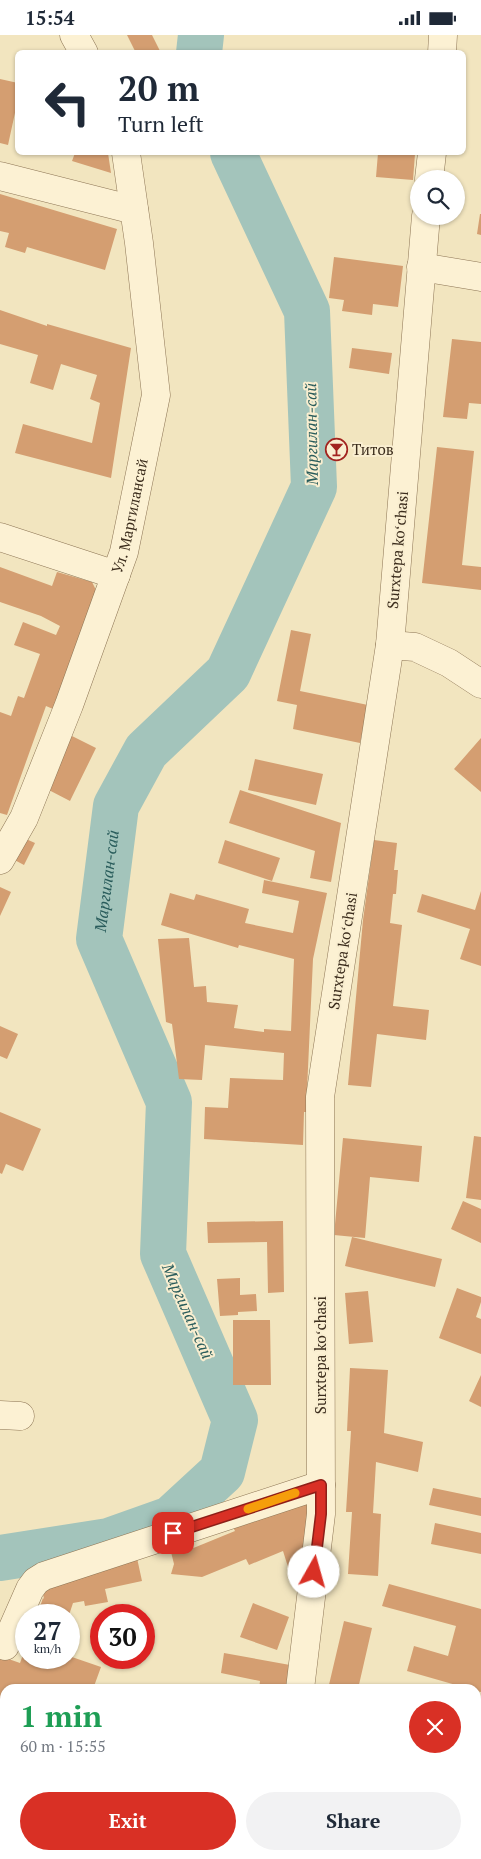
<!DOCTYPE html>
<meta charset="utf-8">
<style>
body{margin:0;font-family:"PT Serif",serif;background:#f2f2f3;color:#1f2937;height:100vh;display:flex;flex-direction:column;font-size:19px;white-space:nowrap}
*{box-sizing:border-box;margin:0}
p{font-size:16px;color:#747a83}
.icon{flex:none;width:28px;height:28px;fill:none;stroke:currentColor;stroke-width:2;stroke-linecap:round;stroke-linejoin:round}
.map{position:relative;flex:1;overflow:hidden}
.panel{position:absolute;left:0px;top:1649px;width:481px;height:176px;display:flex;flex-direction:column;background:#fff;border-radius:15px 15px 0 0;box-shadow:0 1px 4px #0004}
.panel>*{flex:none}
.banner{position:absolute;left:15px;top:15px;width:451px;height:105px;border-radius:8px;box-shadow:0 1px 4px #0004;background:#fff;color:#1f2937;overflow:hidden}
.buttons{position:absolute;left:410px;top:135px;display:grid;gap:10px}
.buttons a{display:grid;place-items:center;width:55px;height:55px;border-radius:50%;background:#fff;box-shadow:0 1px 4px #0004;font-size:25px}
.speed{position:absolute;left:15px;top:1569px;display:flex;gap:10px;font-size:25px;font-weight:700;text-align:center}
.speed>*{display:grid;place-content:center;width:65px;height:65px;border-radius:50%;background:#fff;box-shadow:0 1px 4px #0004;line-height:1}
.speed small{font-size:12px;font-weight:400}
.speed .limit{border:8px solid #d22;background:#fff;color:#111}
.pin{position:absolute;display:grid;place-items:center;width:42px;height:42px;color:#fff;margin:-21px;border-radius:10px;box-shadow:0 2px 8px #0006}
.me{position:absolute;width:55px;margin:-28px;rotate:7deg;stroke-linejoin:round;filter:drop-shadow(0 0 4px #0008)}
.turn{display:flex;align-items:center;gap:18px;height:105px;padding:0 20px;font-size:22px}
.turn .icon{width:65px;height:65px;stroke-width:2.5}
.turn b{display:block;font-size:35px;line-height:42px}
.round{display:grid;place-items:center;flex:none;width:52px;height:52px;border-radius:26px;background:#f2f2f3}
.summary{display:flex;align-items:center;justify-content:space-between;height:85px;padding:0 20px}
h1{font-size:30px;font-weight:700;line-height:38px;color:#1e9e55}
.action{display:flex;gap:10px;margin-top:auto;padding:10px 20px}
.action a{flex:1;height:58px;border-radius:30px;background:#d93025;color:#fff;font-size:20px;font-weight:700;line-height:58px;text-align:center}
.action a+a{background:#f2f2f3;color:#1f2937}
.status{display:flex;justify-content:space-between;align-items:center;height:35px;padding:0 25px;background:#fff;direction:ltr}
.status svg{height:14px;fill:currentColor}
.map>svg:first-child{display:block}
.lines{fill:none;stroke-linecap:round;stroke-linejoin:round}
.river{stroke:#a3c4bb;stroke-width:46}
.building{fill:#d49e71}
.minor-casing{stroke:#8d7555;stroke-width:29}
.minor{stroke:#fcf1d3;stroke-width:28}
.route-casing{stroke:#8d1f18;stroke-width:12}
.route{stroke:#d93025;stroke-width:9}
.slow{stroke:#f59e0b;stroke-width:9}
.labels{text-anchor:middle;stroke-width:4;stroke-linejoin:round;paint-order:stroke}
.poi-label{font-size:15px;fill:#3b2c1c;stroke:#f9eed0;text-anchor:start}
.street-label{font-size:15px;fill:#3b2c1c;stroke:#f9eed0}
.water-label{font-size:16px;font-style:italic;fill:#295c5b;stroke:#f9eed0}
</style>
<div class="status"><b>15:54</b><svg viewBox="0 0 49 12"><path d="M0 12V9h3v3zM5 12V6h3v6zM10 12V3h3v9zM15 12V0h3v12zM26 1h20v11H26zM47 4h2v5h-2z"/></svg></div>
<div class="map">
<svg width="481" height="1824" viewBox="0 0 481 1824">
<rect width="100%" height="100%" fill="#f2e5bf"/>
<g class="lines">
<g class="river">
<path d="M199 18 201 0"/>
<path id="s1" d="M0 1523 109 1506 171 1484 222 1437 235 1385 163 1219 169 1067 99 904 116 771 146 716 228 638 314 452 307 276 233 118"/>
</g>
</g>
<path class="building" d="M127 0H152L161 18H136Z
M0 44 18 48V64L8 110 0 108Z
M75 118H108L111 138 72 126Z
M378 118 415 119 413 145 376 142Z
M0 159 117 194 105 235 27 212 25 218 5 212 9 198 0 196Z
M480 179H481V200L477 199Z
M334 222 403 231 398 272 373 269 372 280 342 276 344 265 329 263Z
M0 275 47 291V289L131 313 111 443 15 418 23 389 92 408 100 368 90 364 97 340 61 329 53 355 30 348 38 320 0 309Z
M452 304 481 307V369L469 368 467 384 443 382Z
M352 313 392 318 389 339 349 333Z
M437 412 474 416 462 530 481 532V555L422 548Z
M0 532 52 551 57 537 92 547 100 563 69 630 53 674 46 671 7 780 0 778V677L11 681 18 661 24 663 40 619 14 610 23 587 56 600 60 591 41 581 0 567Z
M291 595 311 599 300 656 368 670 360 708 293 694 297 670 277 666Z
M68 699 96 713 70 766 43 752Z
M481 703V757L454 734Z
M255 724 323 739 316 770 248 755Z
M240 755 341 788 331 847 310 843 315 816 229 788Z
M17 800 35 808 24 830 7 821Z
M225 805 280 823 272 846 218 828Z
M374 805 397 808 394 835H398L396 859H393L390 888 402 890 393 971 429 975 426 1005 377 999 371 1052 348 1050 363 885Z
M264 845 327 858 313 924 306 1077H304L303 1110 204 1104 205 1072 228 1073 230 1043 283 1045 284 1018 205 1010 202 1045 179 1044 172 989 166 987 158 904 189 903 194 952 206 951 207 967 238 970 234 993 264 997V994L291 996 294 924 239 910 238 913 161 890 170 858 194 865 196 859 249 874 245 888 293 898 299 866 262 858Z
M0 852 11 857 0 881Z
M481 856V931L460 924 470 894 417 877 422 859 475 875Z
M0 991 18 999 7 1024 0 1021Z
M0 1077 41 1094 23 1136 6 1129 2 1139 0 1138Z
M474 1101 481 1102V1165L466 1163Z
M343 1103 422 1111 419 1147 370 1142 365 1203 334 1200Z
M463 1166 481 1174V1208L451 1194Z
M283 1186 284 1257 268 1258 267 1207 208 1208 207 1187Z
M352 1202 442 1224 435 1252 345 1231Z
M240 1243V1260L256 1259 257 1276 238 1277V1280L220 1281 217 1244Z
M457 1253 481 1262V1267L476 1282 481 1284V1319L439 1303Z
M368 1256 373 1307 349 1309 345 1258Z
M233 1285H270L271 1350H233Z
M350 1333 388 1335 384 1398 423 1407 418 1437 376 1427 373 1478 381 1479 378 1541 348 1539 352 1477H346L351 1396H347Z
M481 1340V1372L469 1366Z
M433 1453 481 1463V1481L429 1470Z
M308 1465 310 1533 289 1535 283 1516 249 1530 246 1524 202 1542 171 1539 174 1529 171 1517 189 1510 191 1514 235 1496 232 1490Z
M435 1488 481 1498V1519L431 1509Z
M137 1523 142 1546 105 1554 108 1567 85 1571 84 1566 73 1568 69 1580H37L43 1563 44 1564 41 1548 102 1537 100 1531Z
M389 1549 481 1574V1657L476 1656V1654H470L407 1636 414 1611 448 1621 456 1591 382 1571Z
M253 1568 289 1582 277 1615 240 1602Z
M344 1586 372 1593 358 1654H328Z
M26 1611V1622H69V1621L101 1632 93 1654H5V1666L0 1668V1621L20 1628Z
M224 1618 290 1630 286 1654H259L260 1646 221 1638Z
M476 1703 481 1704V1728L476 1727Z
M0 1773 5 1774V1815L0 1814Z
M29 1820H42L41 1824H28Z
M217 1820H257L256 1824H216Z
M290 1820H335L334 1824H289Z
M366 1820H399L398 1824H374L365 1822Z
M416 1820H445L444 1824H415Z
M75 1821 88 1823V1824H75Z"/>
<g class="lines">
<defs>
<g id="minor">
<path d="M74 0 84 18"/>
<path d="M442 18 443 0"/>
<path d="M0 141 134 175"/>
<path d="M429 144 432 118"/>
<path d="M421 232 481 242"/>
<path d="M0 502 116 540"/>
<path d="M390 610 415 612 449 628 481 649"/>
<path id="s2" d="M0 825 24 783 69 670 124 517 156 360 139 208 126 118"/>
<path d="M0 1380 20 1381"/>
<path d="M5 1611 30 1554 36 1546 44 1541 321 1450"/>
<path d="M300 1654 321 1479 320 1062 390 610 426 181"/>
<path d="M279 1824V1820"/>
</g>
</defs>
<use href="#minor" class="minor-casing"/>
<use href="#minor" class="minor"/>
</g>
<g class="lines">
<defs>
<path id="route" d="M173 1498 321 1450V1479L314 1537"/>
</defs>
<use href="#route" class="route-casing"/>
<use href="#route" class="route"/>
<path class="slow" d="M248 1474 295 1458"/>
</g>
<defs>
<symbol id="bar-ring" viewBox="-11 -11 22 22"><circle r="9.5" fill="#f9eed0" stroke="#a2231f" stroke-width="1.5"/><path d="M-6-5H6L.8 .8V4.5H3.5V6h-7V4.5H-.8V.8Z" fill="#a2231f"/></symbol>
</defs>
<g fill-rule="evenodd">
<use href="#bar-ring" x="324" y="402" width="25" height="25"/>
</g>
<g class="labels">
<g class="poi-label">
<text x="352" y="420">Титов</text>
</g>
<g class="street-label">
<text dy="5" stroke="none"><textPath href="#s2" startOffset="369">Ул. Маргилансай</textPath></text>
<text transform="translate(398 515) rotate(-85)" y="5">Surxtepa koʻchasi</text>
<text transform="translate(343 916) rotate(-81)" y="5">Surxtepa koʻchasi</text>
<text transform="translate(321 1320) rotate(-90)" y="5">Surxtepa koʻchasi</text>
</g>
<g class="water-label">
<text transform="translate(311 399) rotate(-91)" y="6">Маргилан-сай</text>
<text dy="6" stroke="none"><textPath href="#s1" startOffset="868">Маргилан-сай</textPath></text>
<text transform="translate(188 1276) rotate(66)" y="6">Маргилан-сай</text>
</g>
</g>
</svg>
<div class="buttons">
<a><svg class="icon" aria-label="search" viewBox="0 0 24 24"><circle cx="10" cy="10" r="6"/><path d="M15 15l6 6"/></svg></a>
</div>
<div class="speed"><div>27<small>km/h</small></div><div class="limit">30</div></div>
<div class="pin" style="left:173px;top:1498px;background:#d93025"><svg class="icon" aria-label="arrive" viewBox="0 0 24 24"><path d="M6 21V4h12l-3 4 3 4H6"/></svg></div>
<svg class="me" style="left:314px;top:1537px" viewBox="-20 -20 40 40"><circle r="19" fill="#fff"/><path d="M0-13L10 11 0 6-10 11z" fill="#d93025"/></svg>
<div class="banner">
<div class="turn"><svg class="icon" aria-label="left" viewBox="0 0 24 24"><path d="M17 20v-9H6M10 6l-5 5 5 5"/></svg><div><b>20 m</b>Turn left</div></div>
</div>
<section class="panel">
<div class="summary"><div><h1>1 min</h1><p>60 m · 15:55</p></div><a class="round" style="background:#d93025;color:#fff"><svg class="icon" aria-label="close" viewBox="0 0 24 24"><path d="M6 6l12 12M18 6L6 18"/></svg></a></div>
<div class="action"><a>Exit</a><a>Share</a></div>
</section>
</div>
